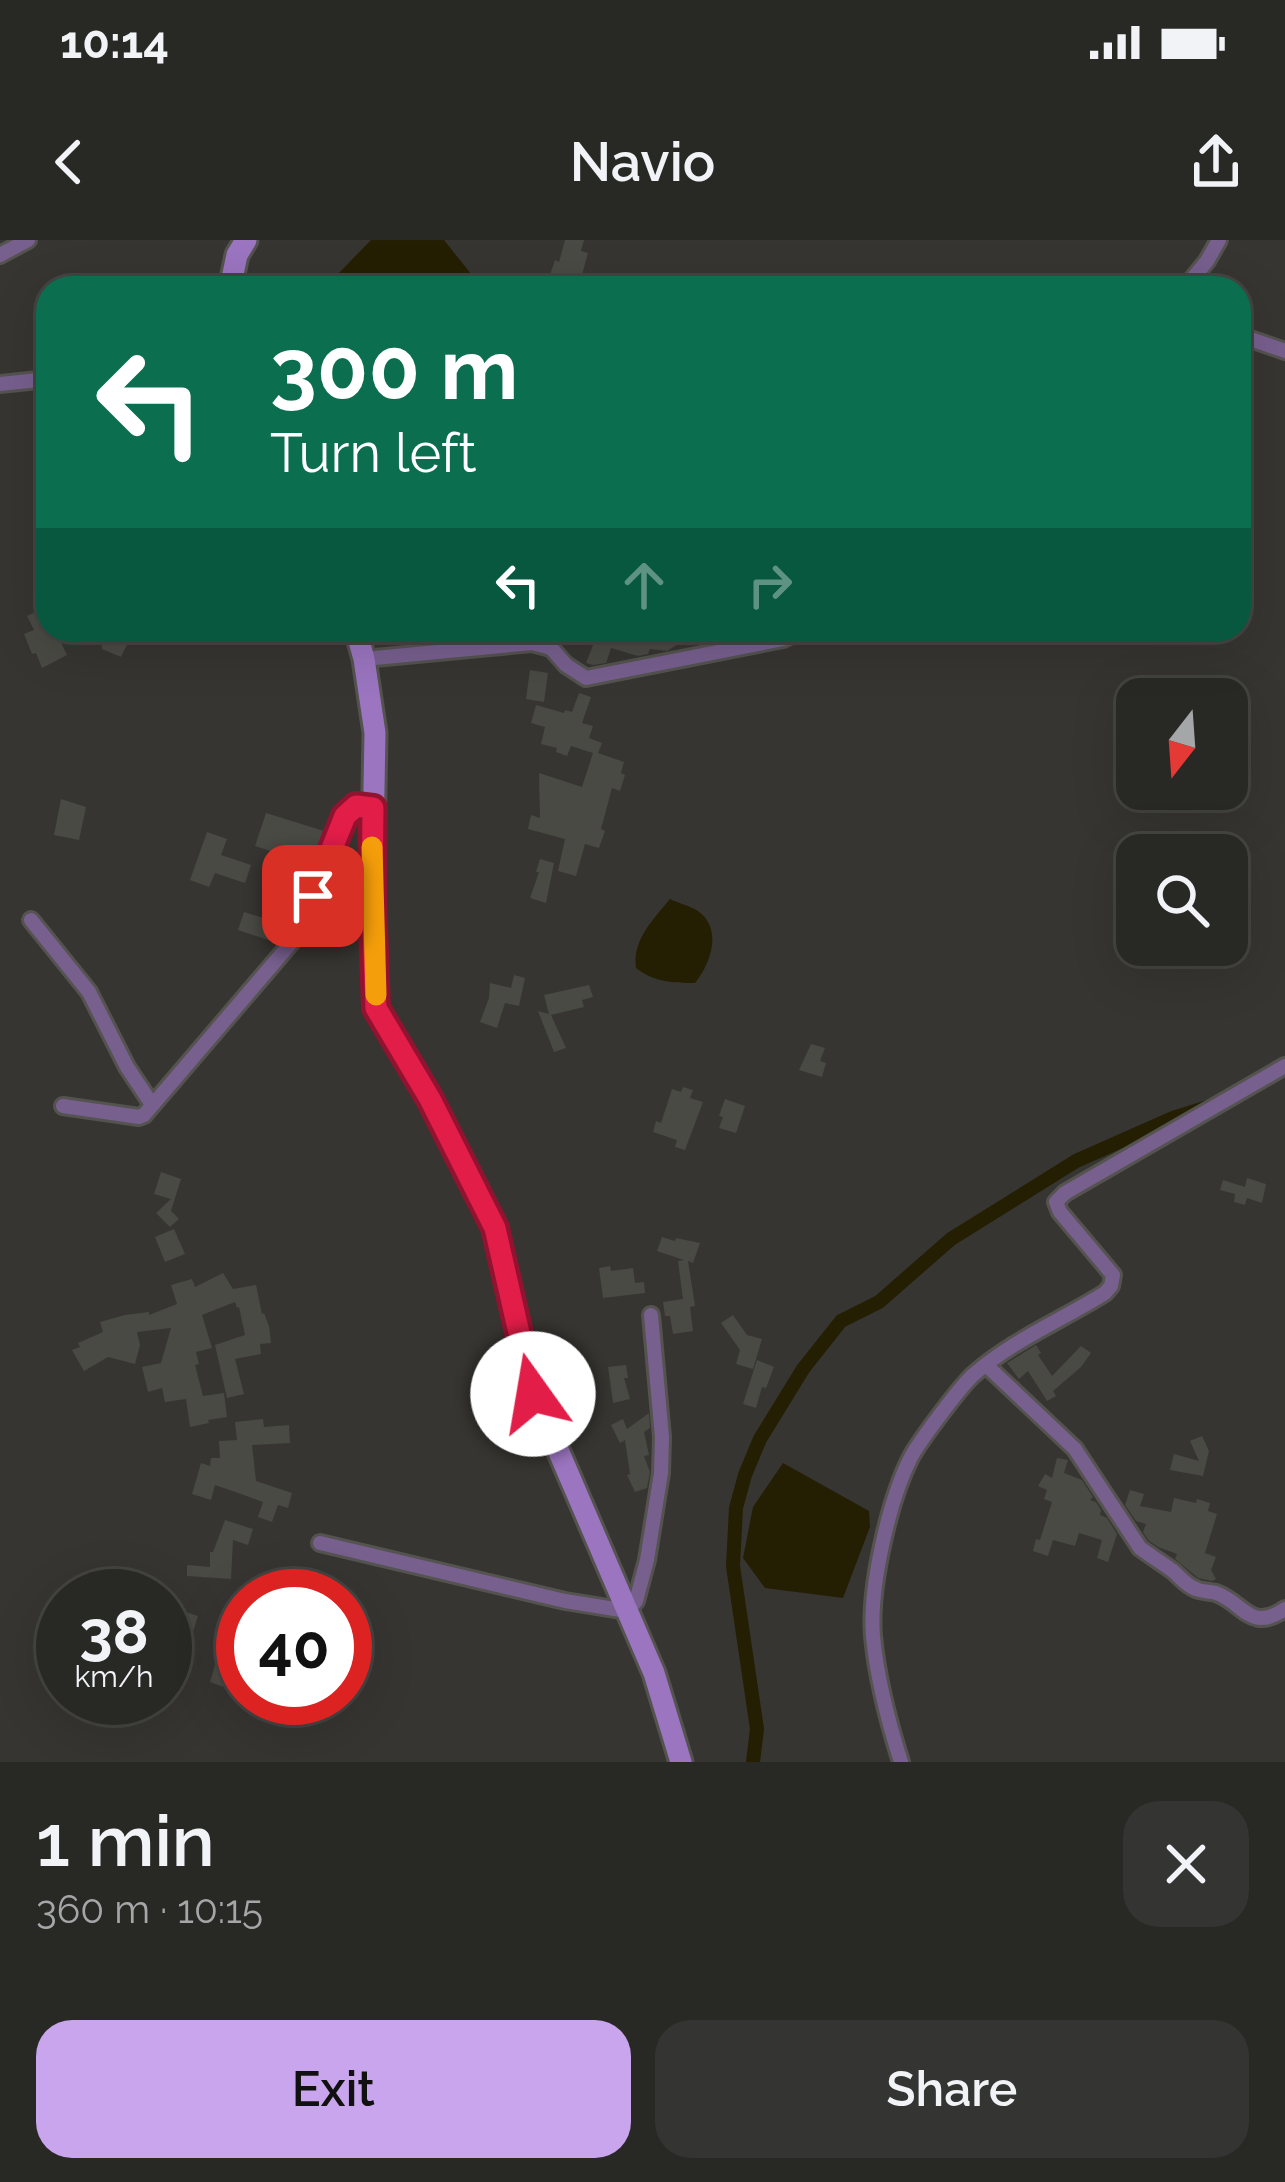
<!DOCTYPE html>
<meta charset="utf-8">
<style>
body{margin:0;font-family:Raleway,sans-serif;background:#343432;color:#f1f3f6;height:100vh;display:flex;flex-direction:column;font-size:45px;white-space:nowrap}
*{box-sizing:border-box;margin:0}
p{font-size:39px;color:#a5a6a7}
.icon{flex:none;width:66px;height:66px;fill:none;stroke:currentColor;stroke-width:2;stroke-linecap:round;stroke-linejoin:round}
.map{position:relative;height:1522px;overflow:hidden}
.panel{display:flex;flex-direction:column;background:#282825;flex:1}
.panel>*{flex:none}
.top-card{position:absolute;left:36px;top:36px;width:1215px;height:366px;border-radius:36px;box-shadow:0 12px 48px #0002,0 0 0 3px #444442;background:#0b6e4f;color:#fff;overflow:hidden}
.needle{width:78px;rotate:197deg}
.controls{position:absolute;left:1116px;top:438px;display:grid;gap:24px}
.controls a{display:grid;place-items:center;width:132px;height:132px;border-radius:24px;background:#282825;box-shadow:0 12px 48px #0002,0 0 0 3px #444442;font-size:60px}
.speed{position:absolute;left:36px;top:1329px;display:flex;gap:24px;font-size:60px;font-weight:700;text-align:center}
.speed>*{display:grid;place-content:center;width:156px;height:156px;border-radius:50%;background:#282825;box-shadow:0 12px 48px #0002,0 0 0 3px #444442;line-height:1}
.speed small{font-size:30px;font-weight:400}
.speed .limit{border:18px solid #d22;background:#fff;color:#111}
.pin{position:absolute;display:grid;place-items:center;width:102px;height:102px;color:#fff;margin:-51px;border-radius:24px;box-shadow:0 6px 18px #0006}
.me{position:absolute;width:132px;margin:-66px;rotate:347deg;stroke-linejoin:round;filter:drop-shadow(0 0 9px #0008)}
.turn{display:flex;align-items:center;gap:42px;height:252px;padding:0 36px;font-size:54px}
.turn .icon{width:156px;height:156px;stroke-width:2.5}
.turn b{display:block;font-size:84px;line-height:102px}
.lanes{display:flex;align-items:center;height:114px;padding:0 36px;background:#0003;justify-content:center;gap:60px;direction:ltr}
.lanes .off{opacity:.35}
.round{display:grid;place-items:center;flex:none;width:126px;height:126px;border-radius:36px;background:#343432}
.head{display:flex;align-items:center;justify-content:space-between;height:204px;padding:0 36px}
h1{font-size:72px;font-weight:600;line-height:90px}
.primary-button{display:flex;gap:24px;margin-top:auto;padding:24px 36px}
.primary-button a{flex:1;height:138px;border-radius:36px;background:#c9a5ee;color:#111;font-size:48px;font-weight:600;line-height:138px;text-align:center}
.primary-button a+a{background:#343432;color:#f1f3f6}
.status{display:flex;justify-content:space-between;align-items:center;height:84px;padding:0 60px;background:#282825;direction:ltr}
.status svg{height:33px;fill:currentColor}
header{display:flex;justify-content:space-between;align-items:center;height:156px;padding:0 36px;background:#282825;font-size:54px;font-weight:600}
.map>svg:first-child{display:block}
.water{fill:#241f03}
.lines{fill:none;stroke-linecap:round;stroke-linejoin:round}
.canal{stroke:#241f03;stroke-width:14}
.building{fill:#4a4a44}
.street-casing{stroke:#54534f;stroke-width:20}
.secondary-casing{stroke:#54534f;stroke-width:27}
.street{stroke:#775f8e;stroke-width:14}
.secondary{stroke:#9b75c0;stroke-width:21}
.route-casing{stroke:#92132f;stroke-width:30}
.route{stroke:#e11d48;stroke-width:21}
.slow{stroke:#f59e0b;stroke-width:21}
</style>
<div class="status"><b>10:14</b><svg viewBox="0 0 49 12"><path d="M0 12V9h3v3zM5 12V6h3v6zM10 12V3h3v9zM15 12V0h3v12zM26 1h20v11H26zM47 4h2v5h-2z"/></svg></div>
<header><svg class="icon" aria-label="back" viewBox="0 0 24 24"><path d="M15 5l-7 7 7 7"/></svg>Navio<svg class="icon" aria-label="share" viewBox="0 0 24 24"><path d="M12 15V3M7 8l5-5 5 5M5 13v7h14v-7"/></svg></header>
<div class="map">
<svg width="1285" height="1522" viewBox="0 0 1285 1522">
<rect width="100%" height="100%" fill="#363531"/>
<path class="water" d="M371 0H444L475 39 473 48H334L338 34Z
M670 659C678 663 690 666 698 671 723 689 711 723 695 743 673 743 654 742 636 728 632 700 653 680 670 659Z
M783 1223 869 1271 870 1287 843 1358 765 1348 743 1318 753 1267Z"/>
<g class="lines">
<path class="canal" d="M753 1522 757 1489 733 1326 736 1268 745 1235 760 1199 803 1129 841 1081 879 1062 951 999 1076 921 1173 878 1208 867"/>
</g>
<path class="building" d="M565 0H584L581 11 588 13 580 42 565 36 560 48 547 44 555 20 559 22Z
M48 366V390H55L67 415 42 428 36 413 32 414 24 394 34 390 27 376Z
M114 390H134L121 417 102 409 101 395 112 394Z
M599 390H661L656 402 676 392 681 402 667 411 650 409 648 414 638 416 611 408 606 423 593 425 586 423Z
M530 430 548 433 544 462 526 459Z
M579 453 591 457 582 483 593 486 589 498 602 503 598 513 624 522 621 533 625 535 620 551 612 548 601 589 605 591 599 608 585 604 576 636 558 631 565 599 528 589 531 575 540 578 539 533 582 547 593 513 571 506 567 516 556 512 557 508 541 504 545 487 531 483 536 465 564 473 565 470 572 472Z
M61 559 86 567 79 600 54 595Z
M266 573 327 592 314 624 309 623 287 691 277 703 238 690 244 672 270 680 289 617 255 606Z
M207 592 227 599 221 615 251 625 245 643 215 633 209 647 190 640Z
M540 619 554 623 546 663 530 658 539 632H536Z
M514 735 525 738 519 766 505 763 497 788 480 782 489 758 490 743 511 748Z
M589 745 593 757 582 760 584 767 551 775 566 808 554 812 538 771 549 774 544 755Z
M811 804 825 808 820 821 826 823 822 837 799 830Z
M683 847 693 850 690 858 703 862 685 910 675 907 677 900 653 892 656 881 661 883 672 849 681 852Z
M725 859 745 866 736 893 719 888 723 877 719 876Z
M161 932 181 939 171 971 179 979 170 987 156 973 171 959 154 954Z
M1247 938 1266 944 1262 963 1247 958 1245 965 1234 962 1235 954 1220 950 1223 940 1245 947Z
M174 989 185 1014 165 1022 155 997Z
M662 997 675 1001 676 998 700 1003 693 1023 688 1021 695 1066 690 1067 693 1091 673 1094 670 1076H665L663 1062 683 1059 678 1021 684 1020 657 1011Z
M610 1026 611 1031 633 1028 635 1043 644 1042 645 1053 603 1058 599 1028Z
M223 1033 233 1049 256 1045 262 1074 264 1073 269 1086 271 1103 260 1104 261 1114 235 1119 244 1154 227 1158 215 1105 245 1095 239 1067 237 1068 235 1062 202 1075 212 1108 196 1112 199 1124 195 1125 203 1156 224 1153 227 1177 208 1180 209 1183 190 1187 186 1159 165 1162 162 1148 148 1152 142 1127 161 1123 171 1088 137 1092 140 1105 135 1124 108 1117 84 1131 72 1110 80 1107 78 1103 103 1092 100 1082 125 1075 149 1072V1075L177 1064 171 1045 192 1039 195 1047Z
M733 1075 747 1095 762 1099 753 1129 736 1124 740 1110 721 1083Z
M1036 1105 1041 1113 1038 1115 1052 1136 1081 1106 1091 1113 1081 1127 1053 1151 1056 1156 1047 1161 1028 1131 1019 1139 1007 1123Z
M757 1120 774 1127 766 1148 762 1147 756 1168 743 1164Z
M626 1125 628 1138H624L630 1159 613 1163 608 1127Z
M649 1173 650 1188 644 1192 649 1215 644 1216 650 1232 647 1248 635 1252 627 1235 630 1234 625 1200 620 1203 611 1185 623 1179 627 1189Z
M263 1179 264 1187 289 1185 290 1203 252 1205 256 1241 292 1253 288 1268 278 1265 272 1282 258 1277 263 1262 241 1254 215 1245 211 1260 192 1254 201 1223 210 1226 211 1218H220L219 1201 237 1200 235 1182Z
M1202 1196 1209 1211 1203 1236 1170 1230 1174 1214 1199 1221 1190 1201Z
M1057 1218 1068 1220 1064 1233 1082 1240 1093 1257 1090 1260 1096 1262 1101 1270 1100 1275 1107 1278 1117 1294 1108 1322 1097 1318 1102 1300 1079 1293 1075 1306 1053 1300 1048 1316 1033 1311 1036 1299 1040 1300 1052 1262 1044 1259 1047 1250 1038 1246 1045 1234 1052 1238Z
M1130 1250 1144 1254 1140 1266 1171 1272 1174 1258 1196 1263 1197 1259 1210 1263 1208 1271 1217 1274 1205 1313 1216 1317 1211 1330 1216 1339 1212 1341 1198 1338 1175 1319 1177 1314 1158 1307 1148 1300 1143 1292 1146 1284 1136 1281 1125 1265Z
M225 1280 253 1289 248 1305 233 1300 231 1339 187 1336V1325L210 1327V1312H213Z
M176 1369 198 1376 192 1395 184 1397 176 1423 165 1389 172 1387Z
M220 1408 233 1411 231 1419 243 1423V1452L240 1451V1453L210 1442Z"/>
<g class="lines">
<defs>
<path id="street" d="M0 15 28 0
M1192 48 1189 43 1207 21 1219 0
M1239 95 1285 111
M0 144 48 139
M364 419 532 403 551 408 566 425 586 438 783 399 802 390
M31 680 89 752 127 827 151 863
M63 866 139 877 144 875 297 696 349 569 356 566 373 568
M986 1125 1075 1209 1140 1308C1151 1316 1162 1323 1173 1331 1180 1337 1187 1346 1196 1349 1199 1351 1212 1352 1216 1353 1244 1363 1250 1393 1285 1369
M320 1303 565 1361 627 1371 636 1361 647 1320 661 1233 662 1197 651 1075
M901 1522C888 1481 877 1440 873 1396 869 1348 889 1260 911 1217 921 1199 958 1150 972 1136 1011 1101 1060 1081 1105 1053L1111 1046 1113 1035 1060 972 1056 962 1065 953 1285 826"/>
<path id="secondary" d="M230 48 237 15 246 0
M356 390 364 419 375 493 372 659 377 768 430 859 495 988 534 1154 654 1433 681 1522"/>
</defs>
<use href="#street" class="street-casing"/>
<use href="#secondary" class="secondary-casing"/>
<use href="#street" class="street"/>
<use href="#secondary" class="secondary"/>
</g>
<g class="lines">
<defs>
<path id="route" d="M313 656 345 576 356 566 373 568 372 659 376 768 430 859 495 988 533 1154"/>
</defs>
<use href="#route" class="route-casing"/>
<use href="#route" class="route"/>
<path class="slow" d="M372 607 376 755"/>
</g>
</svg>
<div class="controls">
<a><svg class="needle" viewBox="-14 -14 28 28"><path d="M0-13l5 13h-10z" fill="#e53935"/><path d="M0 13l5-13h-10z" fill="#a5a6a7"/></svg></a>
<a><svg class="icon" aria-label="search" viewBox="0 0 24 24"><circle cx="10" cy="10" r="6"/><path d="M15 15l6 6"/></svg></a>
</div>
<div class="speed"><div>38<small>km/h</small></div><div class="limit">40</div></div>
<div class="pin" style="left:313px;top:656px;background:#d93025"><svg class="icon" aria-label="arrive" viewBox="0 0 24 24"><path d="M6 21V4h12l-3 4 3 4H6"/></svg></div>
<svg class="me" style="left:533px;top:1154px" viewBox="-20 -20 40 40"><circle r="19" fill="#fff"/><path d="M0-13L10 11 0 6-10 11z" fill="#e11d48"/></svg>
<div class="top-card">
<div class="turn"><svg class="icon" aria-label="left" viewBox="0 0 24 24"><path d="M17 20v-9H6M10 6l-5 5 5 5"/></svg><div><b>300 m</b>Turn left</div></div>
<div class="lanes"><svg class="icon" aria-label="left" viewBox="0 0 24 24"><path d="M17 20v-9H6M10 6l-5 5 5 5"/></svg><svg class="icon off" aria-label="ahead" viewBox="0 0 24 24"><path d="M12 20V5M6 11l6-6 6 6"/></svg><svg class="icon off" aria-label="right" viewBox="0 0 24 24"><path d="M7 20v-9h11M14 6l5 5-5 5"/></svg></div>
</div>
</div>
<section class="panel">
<div class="head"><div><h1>1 min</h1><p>360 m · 10:15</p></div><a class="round"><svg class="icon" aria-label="close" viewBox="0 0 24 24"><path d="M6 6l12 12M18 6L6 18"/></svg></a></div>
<div class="primary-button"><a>Exit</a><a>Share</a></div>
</section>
